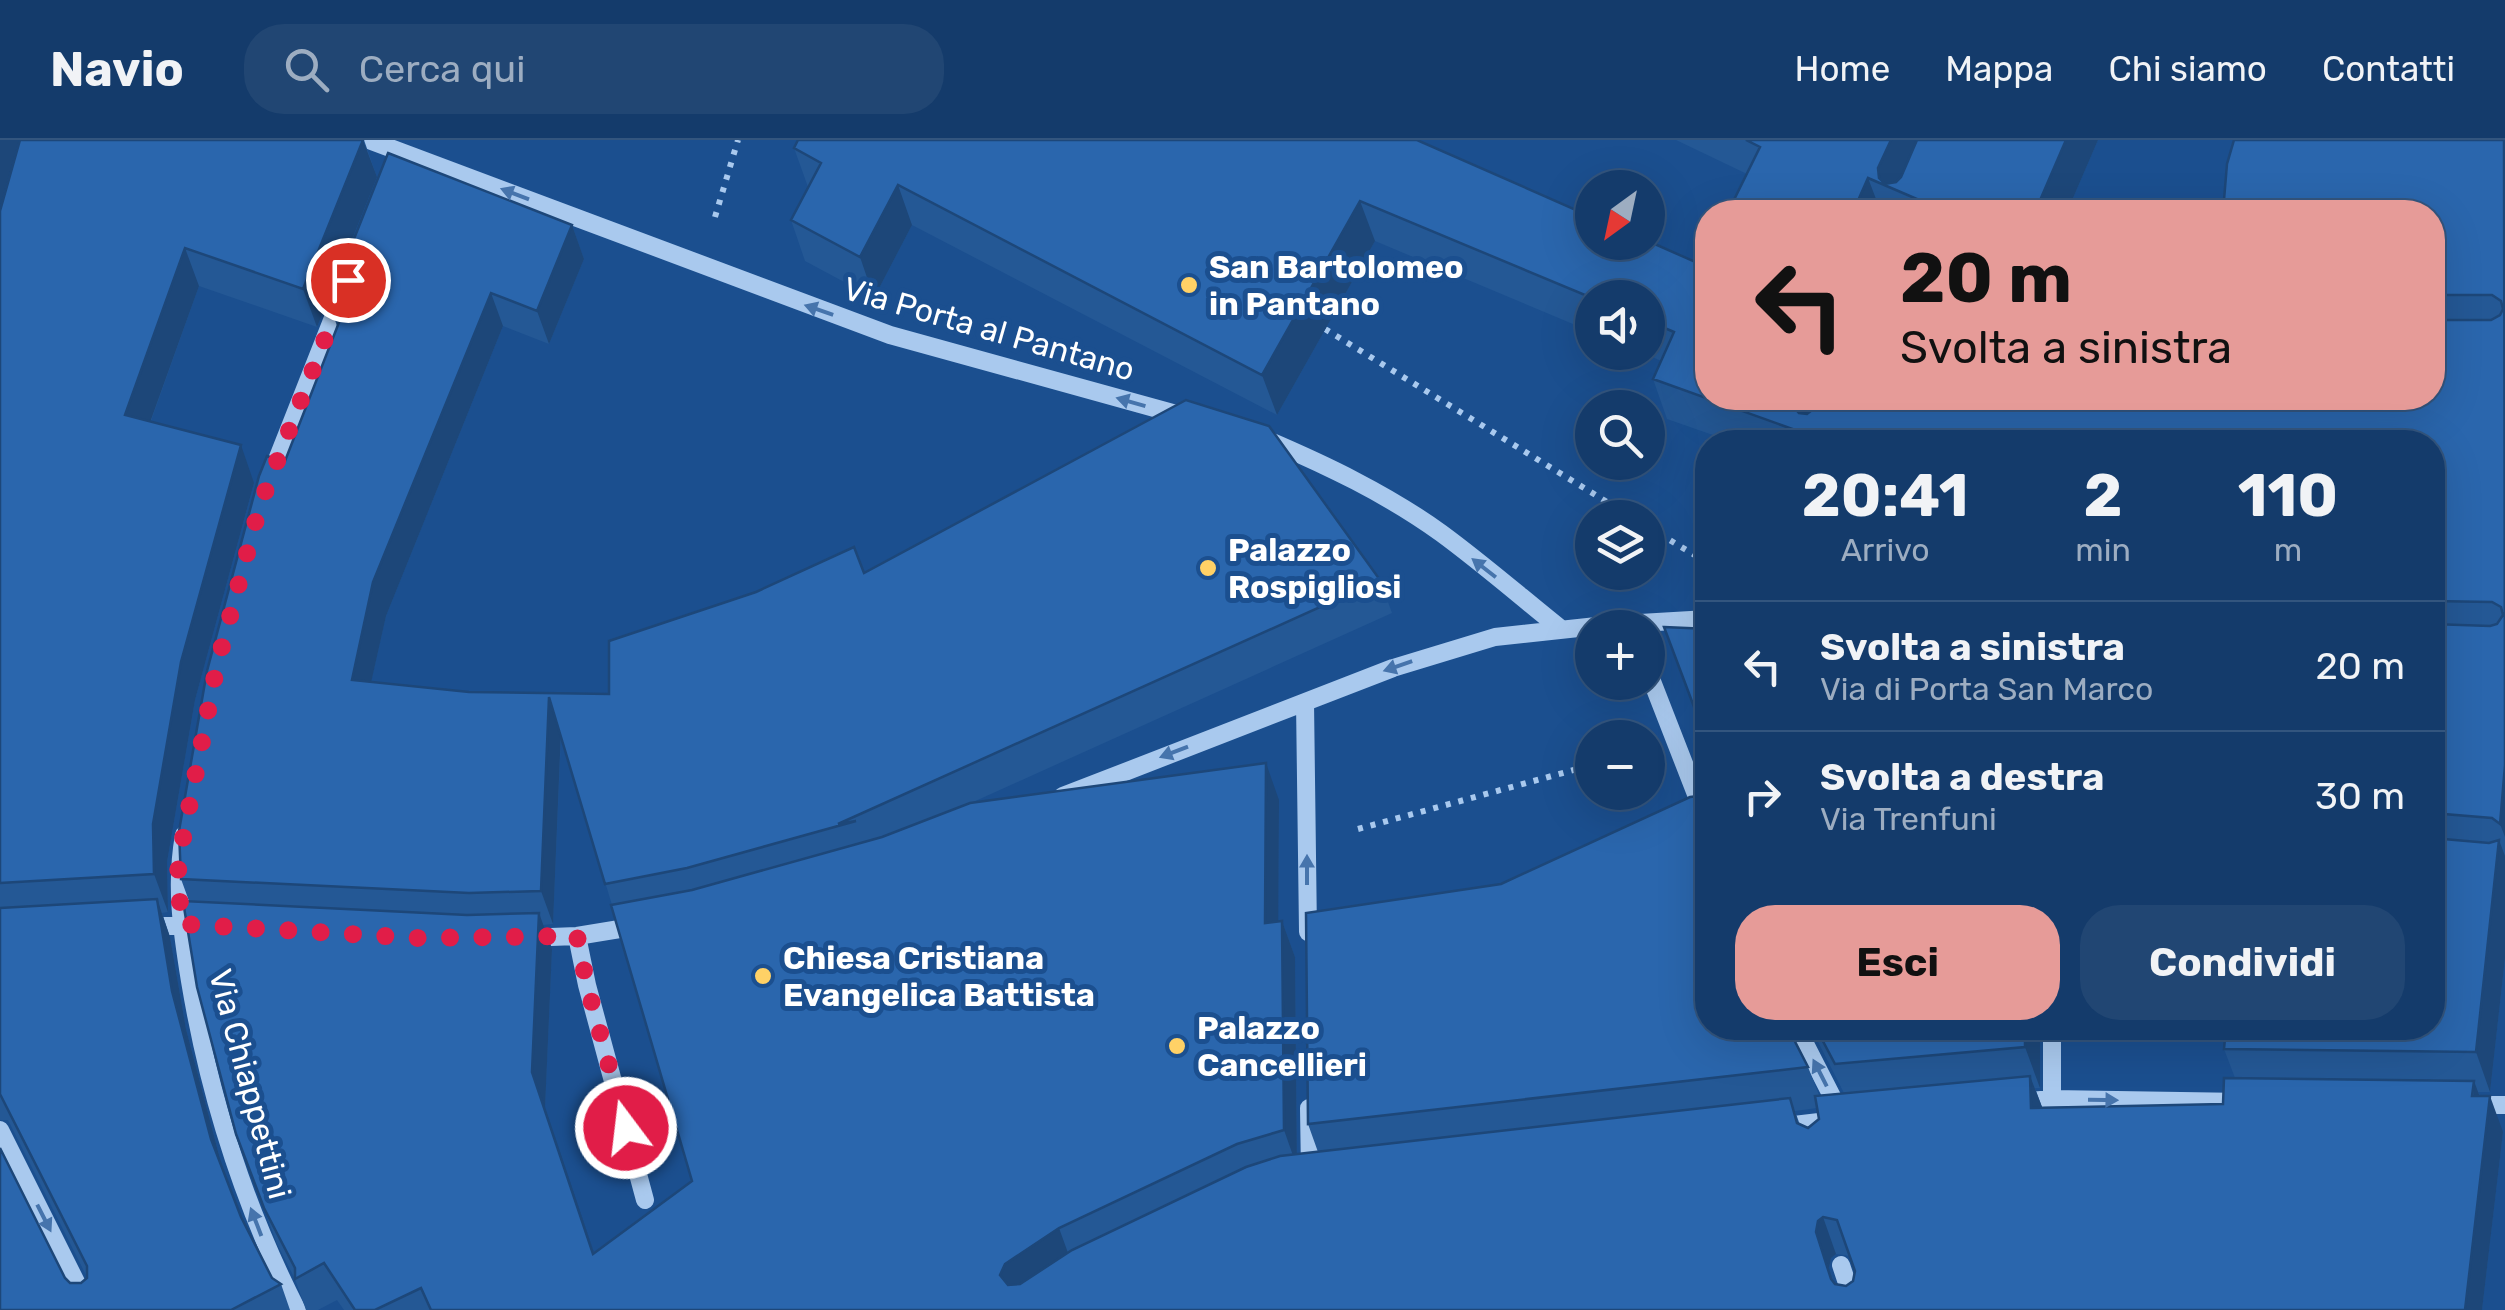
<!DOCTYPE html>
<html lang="it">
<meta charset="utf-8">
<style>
body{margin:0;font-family:Rubik,sans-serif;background:#214673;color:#f1f3f6;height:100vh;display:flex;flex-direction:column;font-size:38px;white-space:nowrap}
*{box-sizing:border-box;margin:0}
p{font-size:32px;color:#9dadc1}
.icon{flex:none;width:55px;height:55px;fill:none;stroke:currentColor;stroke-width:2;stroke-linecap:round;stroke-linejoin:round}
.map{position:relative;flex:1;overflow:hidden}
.side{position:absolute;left:1695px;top:290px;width:750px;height:610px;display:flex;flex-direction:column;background:#143b6b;border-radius:40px;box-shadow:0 10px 40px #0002,0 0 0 2px #33557e}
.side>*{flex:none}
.top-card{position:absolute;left:1695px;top:60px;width:750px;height:210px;border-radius:40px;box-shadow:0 10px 40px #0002,0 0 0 2px #33557e;background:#e69b98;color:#111;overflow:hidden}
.needle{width:65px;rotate:213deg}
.tools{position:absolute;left:1575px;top:30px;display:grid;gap:20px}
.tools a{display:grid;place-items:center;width:90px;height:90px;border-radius:50%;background:#143b6b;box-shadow:0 10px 40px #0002,0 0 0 2px #33557e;font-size:50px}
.pin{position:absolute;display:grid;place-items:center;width:85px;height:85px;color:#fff;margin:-42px;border:5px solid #fff;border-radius:50%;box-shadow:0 2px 10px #0007}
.me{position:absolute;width:110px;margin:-55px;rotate:345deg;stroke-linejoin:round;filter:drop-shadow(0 0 8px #0008)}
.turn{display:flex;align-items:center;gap:35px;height:210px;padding:0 40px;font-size:45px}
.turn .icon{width:130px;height:130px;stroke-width:2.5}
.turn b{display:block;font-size:70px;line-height:85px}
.eta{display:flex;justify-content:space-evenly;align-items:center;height:170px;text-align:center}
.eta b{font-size:60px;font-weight:700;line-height:70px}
.cta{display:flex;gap:20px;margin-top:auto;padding:20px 40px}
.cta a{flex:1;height:115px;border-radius:40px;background:#e69b98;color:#111;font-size:40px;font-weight:700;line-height:115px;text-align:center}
.cta a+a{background:#214673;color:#f1f3f6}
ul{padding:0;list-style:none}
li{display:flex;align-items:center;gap:30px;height:130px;padding:0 40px;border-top:2px solid #33557e}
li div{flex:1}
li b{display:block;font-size:38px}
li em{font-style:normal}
header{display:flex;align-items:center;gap:60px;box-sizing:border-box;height:140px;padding:0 50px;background:#143b6b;border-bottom:2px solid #33557e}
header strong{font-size:48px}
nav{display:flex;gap:55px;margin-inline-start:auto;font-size:35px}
.search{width:700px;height:90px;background:#214673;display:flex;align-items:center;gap:25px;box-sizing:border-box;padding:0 35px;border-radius:40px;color:#9dadc1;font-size:38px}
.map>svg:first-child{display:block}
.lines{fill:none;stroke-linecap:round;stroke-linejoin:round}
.path{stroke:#a9c9ee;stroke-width:6;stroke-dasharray:5 8;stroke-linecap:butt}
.minor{stroke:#a9c9ee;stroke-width:18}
.wall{fill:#245895;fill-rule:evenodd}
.shaded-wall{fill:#1d4779}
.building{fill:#2a66ad;stroke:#1d4779;stroke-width:2.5;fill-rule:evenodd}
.oneway{fill:#4674ac}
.route{stroke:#e11d48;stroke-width:18;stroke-dasharray:0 32.4}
.poi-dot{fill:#ffd166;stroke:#1b4f8f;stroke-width:4}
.labels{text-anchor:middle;stroke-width:10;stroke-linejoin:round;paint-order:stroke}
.poi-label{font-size:32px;font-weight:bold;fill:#fff;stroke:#1b4f8f;text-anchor:start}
.street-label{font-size:32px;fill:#fff;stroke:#1b4f8f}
</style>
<header>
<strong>Navio</strong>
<div class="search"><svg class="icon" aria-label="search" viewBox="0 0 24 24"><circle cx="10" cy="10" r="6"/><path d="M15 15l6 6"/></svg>Cerca qui</div>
<nav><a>Home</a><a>Mappa</a><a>Chi siamo</a><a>Contatti</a></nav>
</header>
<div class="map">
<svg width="2505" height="1170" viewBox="0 0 2505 1170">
<rect width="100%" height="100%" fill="#1b4f8f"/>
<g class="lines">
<path class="path" d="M715 77 738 0
M1325 189 1633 378
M1648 387 1708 423
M1358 689 1592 625"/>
<path class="minor" d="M369 0 890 195 1187 277
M1265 299C1326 325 1387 354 1441 393 1482 423 1521 457 1561 489
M269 340 342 155
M1648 531 1708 685
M1305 562 1308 792
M1063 656 1393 528 1495 497 1606 485 1708 479
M184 695C175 745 182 792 190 841 209 956 244 1066 297 1170
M145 786H209
M577 796 587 845 645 1060
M525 798 577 796 638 786
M1797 888 1841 974
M2052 888V959
M2016 962 2052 959 2245 962
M2471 965H2505
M1309 968 1310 1032
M1777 987 1836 980
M0 990 90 1170
M1841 1125 1856 1170"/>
</g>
<path class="wall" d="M20 0H364L377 37 317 187 199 146 151 281 254 343 195 560 167 722 168 772 162 773 170 797 186 889 223 1030 241 1077 272 1138 281 1144 290 1170H0L65 1138 70 1143H81L87 1137 8 980H0V71Z
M1676 0H2098L2067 72H1728L1747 34Z
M2505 0V818L2490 952H2478L2503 992 2482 1170H344L337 1160 318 1170H306L295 1139 277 1104 236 994 189 761 181 739 285 321 337 186 329 162 572 85 584 119 549 204 503 186 386 476 371 542 469 552 609 554 864 433 1380 440 1392 473 971 663 1279 660 1278 781H1282L1295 817 1297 1014 1318 1012 1308 984 1708 888 1808 927 1819 955 1844 953 1811 888H2040V948H2035L2042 967 2223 964 2235 938 2224 909 2432 888V302H1733L1667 279 1653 239 1661 221 1642 212H1648V158H1592V192L1375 101 1277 275 912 85 874 158 805 121 791 80 808 47 794 8 1424 3 1648 102 1708 258H2432V72ZM561 597 612 765 692 1041 594 1114 545 968 552 809 543 785 553 784ZM1817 968 1819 979 1808 988 1800 985 1795 971ZM1836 1114 1850 1116 1855 1131 1853 1141 1846 1146 1835 1144 1829 1128 1831 1118Z"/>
<path class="shaded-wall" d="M0 0H19L0 67Z
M363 0 377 37 317 187 303 149Z
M1891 0H1924L1900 52 1881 43 1879 38 1878 28Z
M2066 0H2098L2067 72H2035Z
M1868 38 1881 72H1853Z
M898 45 912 85 874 158 860 117Z
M1360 61 1375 101 1277 275 1262 235Z
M572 85 584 119 549 204 537 171Z
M185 108 199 146 139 313 125 275Z
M491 153 503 186 386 476 364 574 352 540 373 442Z
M1795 258H1822L1810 295 1792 265Z
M241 305 254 343 195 560 167 722 168 772 154 734 153 684 181 522Z
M549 557 561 590 553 784 541 751Z
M1266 623 1279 660 1278 820 1265 783Z
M2505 625V697L2500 684Z
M2499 700 2505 716V818L2490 952 2476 912Z
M157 759 170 797 186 889 225 1038 211 999 172 851Z
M539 773 552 809 545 968 607 1151 532 932Z
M1282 781 1295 817 1297 1027 1284 990Z
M2025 888H2040V948L2025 907Z
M2030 936 2044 972 2031 968Z
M2474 941 2487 976 2490 956 2503 992 2482 1170H2465Z
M1823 1077 1836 1114 1831 1118 1829 1128 1843 1170 1816 1092 1818 1081Z
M1059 1088 1072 1124 1014 1170 1000 1135 1005 1124Z"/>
<path class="building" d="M20 0H363L303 149 185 108 125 275 241 305 181 522 153 684 154 734 0 743V71Z
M798 0H1417L1592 77V102H1648V101L1702 125 1708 114V258H1795L1792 265 1799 273 1807 274 1816 267 1819 258H2432V180H2491L2500 175 2503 169 2501 161 2492 155H2432V72H2223L2227 24 2234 0H2504L2505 625 2500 684 2492 678 2432 673V484L2490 486 2497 484 2503 475 2501 467 2492 462 2432 461V302H1826V301L1653 239 1674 192 1648 181V158H1592L1360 61 1262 235 898 45 860 117 791 80 821 23 794 8Z
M1746 0H1891L1878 28 1879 38 1885 44 1896 42 1901 37 1917 0H2066L2035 72H1947L1868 38 1853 72H1728L1760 7Z
M388 13 572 85 537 171 491 153 373 442 352 540 469 552 609 554V501L756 452 854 407 864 433 1186 260 1269 286 1380 440 838 684 856 681 687 728 605 744 549 557 541 751 469 753 181 739 179 691 207 531 259 336 267 316 285 321 345 167 329 162Z
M1664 487 1708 489V604Z
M1266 623 1265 783 1282 781 1284 990 1237 1004 1059 1088 1005 1124 1000 1135 1008 1145 1020 1144 1072 1110 1246 1027 1280 1016 1790 958 1797 983 1808 988 1819 979 1815 956 2030 936 2031 968 2223 964 2224 938 2474 941 2472 956H2490L2465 1170H431L421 1148 375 1170H355L324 1123 295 1139V1128L264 1068 236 994 197 847 183 761 467 775 539 773 532 932 593 1114 692 1041 611 765 692 750 882 697 970 663ZM1823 1077 1837 1080 1855 1131 1853 1141 1846 1146 1835 1144 1831 1139 1816 1092 1818 1081Z
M1708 651V888H1788L1808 927 1308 984 1306 773 1501 744 1690 657 1699 656Z
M2432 698 2489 703 2499 700 2476 912 2224 909 2226 888H2432Z
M157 759 172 851 211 999 241 1077 272 1138 281 1144 231 1170H0V1008L65 1138 70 1143H81L87 1138V1126L0 954V768Z
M1816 888H2025V907L1835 924Z"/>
<defs><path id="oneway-solid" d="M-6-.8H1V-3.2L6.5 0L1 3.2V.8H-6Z" transform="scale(2.5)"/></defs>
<g class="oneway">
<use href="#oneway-solid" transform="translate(515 54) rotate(-159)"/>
<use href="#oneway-solid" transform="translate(819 170) rotate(-161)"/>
<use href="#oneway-solid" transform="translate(1131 262) rotate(-164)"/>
<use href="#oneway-solid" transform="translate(1484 428) rotate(-142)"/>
<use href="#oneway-solid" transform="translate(1398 526) rotate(161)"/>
<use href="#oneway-solid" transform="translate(1174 612) rotate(159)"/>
<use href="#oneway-solid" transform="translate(1307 730) rotate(-90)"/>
<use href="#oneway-solid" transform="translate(1820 933) rotate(-117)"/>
<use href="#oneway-solid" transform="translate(2103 960) rotate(1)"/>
<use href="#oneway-solid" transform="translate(44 1078) rotate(63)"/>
<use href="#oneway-solid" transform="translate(256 1082) rotate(-111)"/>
</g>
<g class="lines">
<path class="route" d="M348 140 260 365 217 525 178 724 181 784 418 798 577 796 587 845 626 988"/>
</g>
<g class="poi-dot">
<circle cx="1189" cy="145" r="10"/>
<circle cx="1208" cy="428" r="10"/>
<circle cx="763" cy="836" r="10"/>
<circle cx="1177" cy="906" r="10"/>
</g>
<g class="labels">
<g class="poi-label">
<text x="1209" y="138">San Bartolomeo<tspan x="1209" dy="37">in Pantano</tspan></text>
<text x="1228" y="421">Palazzo<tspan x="1228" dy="37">Rospigliosi</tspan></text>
<text x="783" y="829">Chiesa Cristiana<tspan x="783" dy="37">Evangelica Battista</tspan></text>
<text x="1197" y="899">Palazzo<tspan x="1197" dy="37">Cancellieri</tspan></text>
</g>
<g class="street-label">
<text transform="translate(989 189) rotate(16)" y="11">Via Porta al Pantano</text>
<text transform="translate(250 944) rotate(75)" y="11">Via Chiappettini</text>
</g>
</g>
</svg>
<div class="tools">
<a><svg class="needle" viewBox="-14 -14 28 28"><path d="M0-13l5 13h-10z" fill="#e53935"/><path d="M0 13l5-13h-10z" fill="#9dadc1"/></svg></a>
<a><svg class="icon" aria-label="sound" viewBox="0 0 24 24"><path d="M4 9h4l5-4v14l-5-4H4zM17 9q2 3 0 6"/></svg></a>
<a><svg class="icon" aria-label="search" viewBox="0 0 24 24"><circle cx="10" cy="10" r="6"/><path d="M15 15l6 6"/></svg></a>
<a><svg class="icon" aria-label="layers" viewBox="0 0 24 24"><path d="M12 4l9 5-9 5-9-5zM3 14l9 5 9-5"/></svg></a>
<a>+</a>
<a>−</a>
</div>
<div class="pin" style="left:348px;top:140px;background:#d93025"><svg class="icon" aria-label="arrive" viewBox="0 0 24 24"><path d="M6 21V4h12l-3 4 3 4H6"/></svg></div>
<svg class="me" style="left:626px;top:988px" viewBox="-20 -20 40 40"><circle r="17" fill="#e11d48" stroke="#fff" stroke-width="3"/><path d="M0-11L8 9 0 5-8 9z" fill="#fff"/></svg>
<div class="top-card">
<div class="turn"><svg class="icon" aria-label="left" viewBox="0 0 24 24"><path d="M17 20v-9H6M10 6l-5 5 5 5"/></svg><div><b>20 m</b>Svolta a sinistra</div></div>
</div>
<section class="side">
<div class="eta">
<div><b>20:41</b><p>Arrivo</p></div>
<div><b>2</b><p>min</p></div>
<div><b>110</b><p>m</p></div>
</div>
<ul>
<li><svg class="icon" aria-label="left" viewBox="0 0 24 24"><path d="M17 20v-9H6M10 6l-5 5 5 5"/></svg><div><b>Svolta a sinistra</b><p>Via di Porta San Marco</p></div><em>20 m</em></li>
<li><svg class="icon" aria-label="right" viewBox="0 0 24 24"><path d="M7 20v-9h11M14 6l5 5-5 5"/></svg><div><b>Svolta a destra</b><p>Via Trenfuni</p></div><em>30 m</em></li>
</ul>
<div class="cta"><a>Esci</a><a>Condividi</a></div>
</section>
</div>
